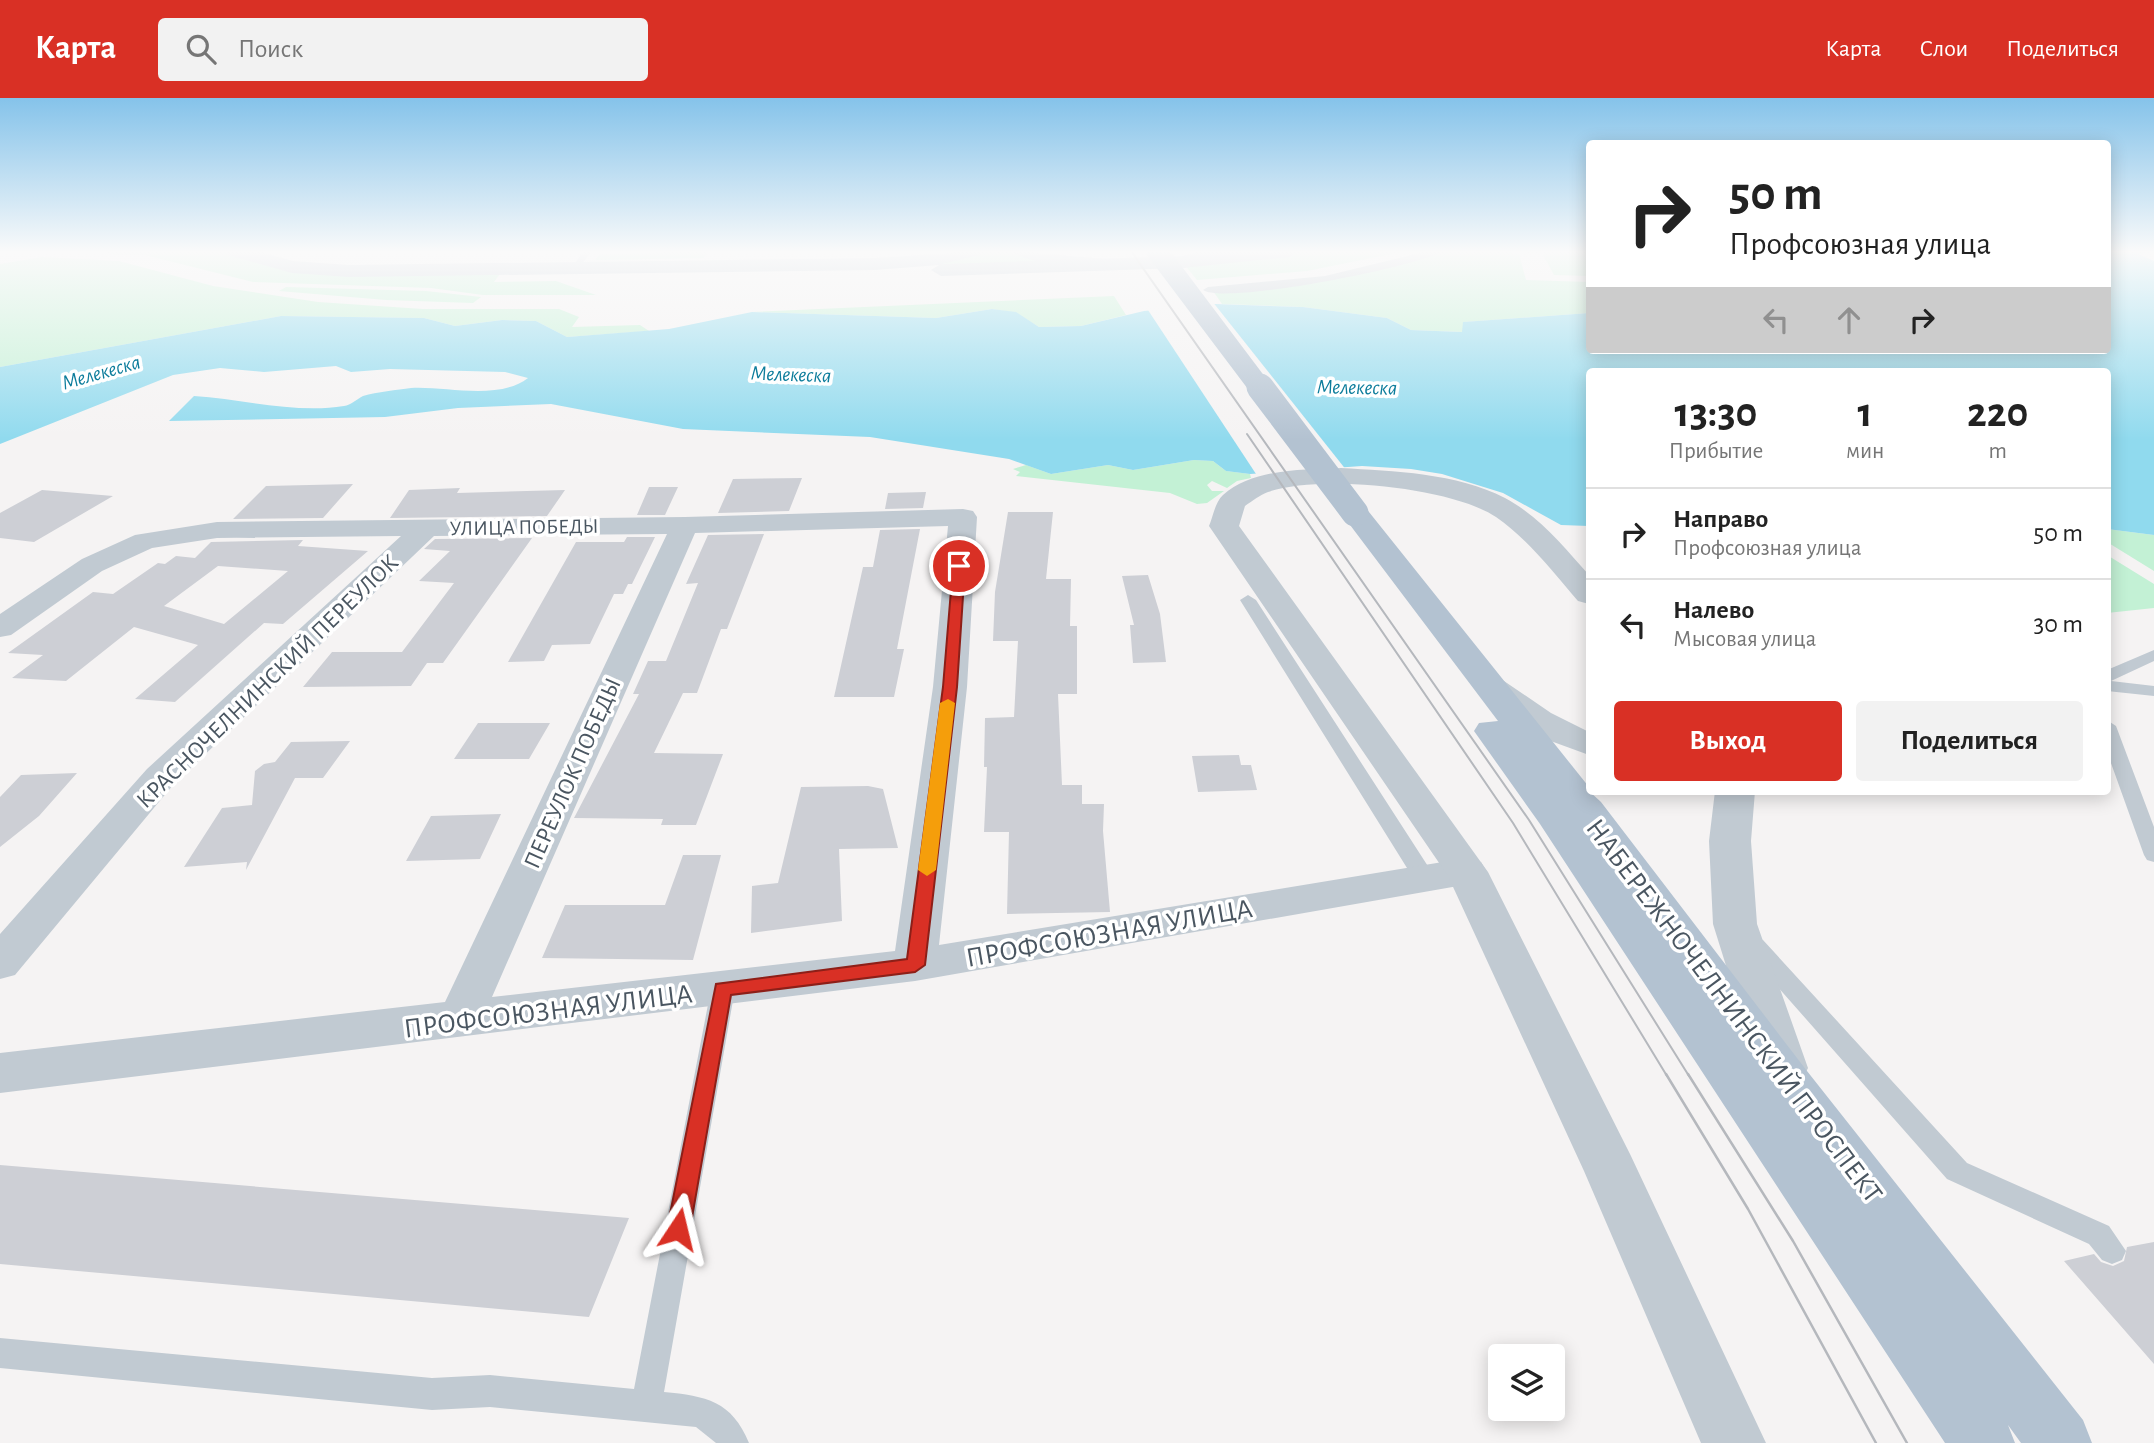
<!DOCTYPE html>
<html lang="ru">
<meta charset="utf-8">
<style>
body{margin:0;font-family:"Alegreya Sans",sans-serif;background:#f2f2f2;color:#222;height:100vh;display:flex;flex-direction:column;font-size:26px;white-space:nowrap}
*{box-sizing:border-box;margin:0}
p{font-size:23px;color:#767676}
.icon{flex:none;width:38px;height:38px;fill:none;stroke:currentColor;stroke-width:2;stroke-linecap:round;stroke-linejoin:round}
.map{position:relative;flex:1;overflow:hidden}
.panel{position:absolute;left:1586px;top:270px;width:525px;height:427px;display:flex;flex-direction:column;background:#fff;border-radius:7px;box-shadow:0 4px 18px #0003}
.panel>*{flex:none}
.top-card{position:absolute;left:1586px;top:42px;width:525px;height:214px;border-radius:7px;box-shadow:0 4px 18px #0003;background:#fff;color:#222;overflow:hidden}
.tools{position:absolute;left:1488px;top:1246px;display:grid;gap:14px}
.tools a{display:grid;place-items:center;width:77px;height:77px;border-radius:7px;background:#fff;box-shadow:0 4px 18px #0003;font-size:35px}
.pin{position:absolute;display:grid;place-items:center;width:60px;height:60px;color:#fff;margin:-30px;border:4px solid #fff;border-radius:50%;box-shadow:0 2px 7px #0007}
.me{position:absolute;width:77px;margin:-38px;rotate:10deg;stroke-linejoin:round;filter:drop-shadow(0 0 5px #0008)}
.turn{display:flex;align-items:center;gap:24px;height:147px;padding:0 28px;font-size:32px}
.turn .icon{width:91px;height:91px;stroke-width:2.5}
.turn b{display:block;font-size:49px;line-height:60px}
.lanes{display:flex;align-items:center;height:66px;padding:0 28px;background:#0003;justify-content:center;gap:35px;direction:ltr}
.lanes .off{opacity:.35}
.eta{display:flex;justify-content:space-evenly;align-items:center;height:119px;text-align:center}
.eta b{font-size:42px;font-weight:700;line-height:49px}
.primary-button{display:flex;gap:14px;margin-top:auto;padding:14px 28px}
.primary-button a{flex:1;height:80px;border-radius:7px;background:#d93025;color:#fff;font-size:28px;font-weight:700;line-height:80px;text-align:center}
.primary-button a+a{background:#f2f2f2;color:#222}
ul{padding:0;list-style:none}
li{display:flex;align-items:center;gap:21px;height:91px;padding:0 28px;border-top:2px solid #e0e0e0}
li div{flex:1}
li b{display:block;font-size:26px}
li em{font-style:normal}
header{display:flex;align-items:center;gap:42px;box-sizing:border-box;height:98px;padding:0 35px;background:#d93025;color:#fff}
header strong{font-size:33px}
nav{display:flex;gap:38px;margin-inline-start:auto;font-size:24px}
.search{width:490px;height:63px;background:#f2f2f2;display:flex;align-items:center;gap:18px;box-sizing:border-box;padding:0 24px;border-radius:7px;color:#767676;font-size:26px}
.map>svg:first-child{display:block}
.green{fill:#c3f1d5}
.water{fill:#90daee}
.pier{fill:#f5f3f3}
.building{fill:#cdcfd5;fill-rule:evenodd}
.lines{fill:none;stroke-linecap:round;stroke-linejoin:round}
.service{fill:#c1cad2;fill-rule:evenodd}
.minor{fill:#c1cad2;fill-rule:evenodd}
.tertiary{fill:#c1cad2;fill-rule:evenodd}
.secondary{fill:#c1cbd6;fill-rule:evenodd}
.primary{fill:#b3c2d1;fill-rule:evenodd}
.tram-far1{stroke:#b5b8bd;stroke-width:2}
.tram{stroke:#b5b8bd;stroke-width:2.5}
.primary-bridge-far1{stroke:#b3c2d1;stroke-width:21}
.primary-bridge{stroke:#b3c2d1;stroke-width:27}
.route{fill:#d93025;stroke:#8d1f18;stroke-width:2}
.slow{fill:#f59e0b}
.labels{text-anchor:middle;stroke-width:7;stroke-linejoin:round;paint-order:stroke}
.far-water-label{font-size:21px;font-style:italic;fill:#0c7c9b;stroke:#fff}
.far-street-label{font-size:21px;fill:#4a5661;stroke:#fff}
.street-label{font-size:24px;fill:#4a5661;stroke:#fff}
.near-street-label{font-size:28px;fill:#4a5661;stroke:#fff}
</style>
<header>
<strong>Карта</strong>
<div class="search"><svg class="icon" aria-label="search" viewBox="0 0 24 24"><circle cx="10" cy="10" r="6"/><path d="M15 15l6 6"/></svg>Поиск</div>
<nav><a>Карта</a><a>Слои</a><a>Поделиться</a></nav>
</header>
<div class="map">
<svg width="2154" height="1345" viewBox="0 0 2154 1345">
<rect width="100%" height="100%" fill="#f5f3f3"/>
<path class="green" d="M108 153H224C293 186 425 173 502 173L494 184 556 183 596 197H483L431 190 253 184 145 157 110 156Z
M982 153H1012L1065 165 890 167Z
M1305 153H1406L1307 173 1197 182 1184 166Z
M1429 153H1505L1519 156 1526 182 1589 184V215L1464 224 1463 234 1411 232 1387 220 1303 209 1222 206 1211 190 1334 178Z
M1514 153H1589L1586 158 1589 178 1554 177 1543 157 1546 156Z
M707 154 704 160 595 162 600 156Z
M42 159 119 163 213 188 318 204 423 211H559L579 219 572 229 640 227 649 233 567 239 536 223 502 222 455 228 424 220 281 218 0 269V166Z
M286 189 426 193 481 199 473 205 386 202 279 193Z
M1114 198 1126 217 1081 228 1039 229 1016 215 992 211 936 220 752 214Z
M1194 362 1213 363 1226 373 1250 376 1251 380 1237 383 1227 390 1212 383 1207 387 1212 393H1224L1207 405 1197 406 1170 395 1016 378 1020 374 1013 371 1026 367 1051 376 1108 367 1133 372Z
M2107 431 2154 437V473L2107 444Z
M2107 457 2154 486V510L2107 515Z"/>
<path class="water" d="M2107 153H2154L2138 156 2154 163V437L2107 431V273H1589V428L1561 427 1503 395 1442 376 1411 371 1362 368 1250 376 1226 373 1213 363 1194 362 1133 372 1108 367 1051 376 1009 361 870 339 683 331 551 306 458 310 385 319 169 323 194 298C242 301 296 316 344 308 351 307 357 301 363 298 377 294 397 292 411 290 446 288 498 303 528 280L505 274 390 271 351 274 336 268 264 274 220 270 173 277 0 346V269L281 218 424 220 455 228 502 222 536 223 567 239 669 231 752 214 936 220 992 211 1016 214 1039 229 1081 228 1144 213 1215 206 1303 209 1387 220 1411 232 1462 234 1463 224 1589 215V252H2107Z"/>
<path class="pier" d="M1212 203 1347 373 1258 379 1146 209Z"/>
<path class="building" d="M802 380 789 413 718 415 733 381Z
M353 386 323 420 233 421 266 388Z
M649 389H678L665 417H637Z
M460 390 457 395 565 392 547 418 390 420 409 392Z
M42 392 113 398 34 444 0 440V415Z
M926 394 923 410 885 411 888 395Z
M1008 414H1053L1046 481H1071L1070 528H1077V596H1058L1062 687H1082V706H1104L1103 733 1110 814 1007 816 1009 734H984L987 669H984L985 620 1014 619 1018 543H993L995 494Z
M920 431 897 551H904L894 599H834L863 469H873L880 432Z
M764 436 727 531H721L697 595H683L654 655 723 656 696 727H661L663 721 574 720 639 596H633L648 563H666L698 485 686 486 708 437Z
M627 439H655L632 486H628L623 496H614L590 546 552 547 544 563 508 564 576 444H624Z
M532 440 443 565H427L411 588 303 589 332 554H402L454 485 419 483 450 453 424 451 435 441Z
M303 442 298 448 368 453 283 526 264 525 175 604 135 601 198 547 134 529 66 583 12 580 43 557 8 555 93 494 113 496 158 465 165 466 176 458 195 460 211 444ZM218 468 288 473 224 526 164 508Z
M1148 477 1160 516 1166 564 1133 565 1130 527H1134L1122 478Z
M478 625H550L529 661H454Z
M350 643 323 680H295L246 772 247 764 184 769 222 710 252 707 255 673 264 666 275 664 291 644Z
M1239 657 1241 667H1251L1257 692 1198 694 1192 658Z
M77 675 39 718 0 749V699L21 677Z
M868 688 883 691 898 750 839 751 842 823 751 835 752 788 778 785 801 689Z
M501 716 480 761 406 763 431 718Z
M683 757H721L693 862 542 860 565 807H665Z
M0 1067 629 1120 589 1219 0 1166Z
M2154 1144V1266L2064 1163 2094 1156 2101 1164 2113 1168 2124 1163 2127 1149Z"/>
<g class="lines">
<path class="service" d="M583 153H592L577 172H571Z
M1428 153H1443C1417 169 1225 207 1203 192L1208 189 1325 178Z
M1248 497 1256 502 1433 776 1436 781 1433 786H1417L1240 502Z
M2154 552V563L2111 583 2154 588V598L2107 593V572Z
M2107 622 2116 628 2154 729V764L2147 762 2144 757 2107 654Z
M1755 840 1763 842 1967 1065 2109 1128 2126 1153 2122 1162 2112 1166 2102 1162 2089 1146 1947 1081 1747 854 1744 848 1747 842Z
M723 882 731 885 735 891 664 1294C706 1298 732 1303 749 1345H716L696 1329 490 1309 432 1312 0 1270V1240L432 1280 490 1277 634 1291 711 891 715 885Z"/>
<path class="minor" d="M963 411 973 413 977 419 967 589 939 847 1467 760 1481 764 1487 774 1481 784 915 883 0 995V955L445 904 667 436 434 438 173 687 15 877 0 881V836L147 671 401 438 217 440 152 450 102 473 11 537 0 539V516L82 461 135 437 217 424 685 419ZM948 428 933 589 895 853 492 899 695 435Z"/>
<path class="tertiary" d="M1012 153 1106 161 1116 167C1106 179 1023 165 1012 153Z
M1231 153H1298L1289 159 1183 170 1173 164 1183 158Z
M1341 370C1393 373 1457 375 1505 400 1539 418 1564 449 1589 477V506L1578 503C1553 474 1528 441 1496 419 1451 389 1319 376 1268 394 1260 397 1252 403 1245 408L1239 428 1488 774 1630 1056 1766 1345H1701L1584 1073 1448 778 1209 428C1213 419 1215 404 1223 397 1253 370 1303 372 1341 370Z
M1492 579 1504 583 1551 615 1589 634V657L1537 638 1480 597 1474 590 1480 583Z
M1715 693H1755L1751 743 1757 826 1808 970 1801 984 1783 990 1765 984 1758 970 1713 826 1709 743Z"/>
<path class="secondary" d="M226 153H257L293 163 349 167 875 160 982 153 980 157 942 166 1183 158 1202 153H1234L1232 157 1183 170 941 178 931 172 939 167 875 172 349 179 292 175 228 157Z"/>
<path class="primary" d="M1355 406 1365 409 1589 689V693L1601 704 1807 973 2083 1322 2092 1345H2021L2008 1327 2015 1345H1945L1540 726 1474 633 1479 625 1498 623 1341 415 1345 409Z"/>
<path class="tram-far1" d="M1131 153 1529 722 1689 978
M1247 336 1513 725 1667 978"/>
<path class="tram" d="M1666 976 1748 1111 1876 1345
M1688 976 1793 1143 1907 1345"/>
<path class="primary-bridge-far1" d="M1157 153 1261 291"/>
<path class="primary-bridge" d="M1260 289 1355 415"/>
</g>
<linearGradient id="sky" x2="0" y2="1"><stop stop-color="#85c3ea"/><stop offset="0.45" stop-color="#fafafa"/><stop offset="1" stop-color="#fafafa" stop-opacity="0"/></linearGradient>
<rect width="2154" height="342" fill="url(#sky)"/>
<path class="route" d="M959 464 965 468 957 589 925 867 915 874 731 897 690 1131 687 1139 678 1142 670 1139 667 1131 716 886 907 861 943 589 953 468Z"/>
<path class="slow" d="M948 601 955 605 936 772 927 778 918 772 940 605Z"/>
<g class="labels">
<g class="far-water-label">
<text transform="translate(101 274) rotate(-16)" y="7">Мелекеска</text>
<text transform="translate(791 276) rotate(2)" y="7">Мелекеска</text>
<text transform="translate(1357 289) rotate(1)" y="7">Мелекеска</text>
</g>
<g class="far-street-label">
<text transform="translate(524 429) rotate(-1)" y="7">УЛИЦА ПОБЕДЫ</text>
</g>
<g class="street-label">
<text transform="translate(267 583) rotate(-44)" y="8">КРАСНОЧЕЛНИНСКИЙ ПЕРЕУЛОК</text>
<text transform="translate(572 675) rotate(-66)" y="8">ПЕРЕУЛОК ПОБЕДЫ</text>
</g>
<g class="near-street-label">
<text transform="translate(1109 834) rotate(-10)" y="10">ПРОФСОЮЗНАЯ УЛИЦА</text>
<text transform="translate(548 912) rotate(-7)" y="10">ПРОФСОЮЗНАЯ УЛИЦА</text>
<text transform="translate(1735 912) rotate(53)" y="10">НАБЕРЕЖНОЧЕЛНИНСКИЙ ПРОСПЕКТ</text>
</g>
</g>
</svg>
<div class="tools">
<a><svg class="icon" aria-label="layers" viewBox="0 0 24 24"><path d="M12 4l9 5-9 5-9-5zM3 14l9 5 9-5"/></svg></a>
</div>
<div class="pin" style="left:959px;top:468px;background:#d93025"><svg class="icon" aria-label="arrive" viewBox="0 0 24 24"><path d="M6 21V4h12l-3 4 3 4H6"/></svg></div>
<svg class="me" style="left:678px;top:1131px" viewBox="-20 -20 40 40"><path d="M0-17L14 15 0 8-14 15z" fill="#d93025" stroke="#fff" stroke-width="4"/></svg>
<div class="top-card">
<div class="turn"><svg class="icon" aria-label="right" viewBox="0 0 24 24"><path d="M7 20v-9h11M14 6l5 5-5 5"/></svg><div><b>50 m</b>Профсоюзная улица</div></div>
<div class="lanes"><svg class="icon off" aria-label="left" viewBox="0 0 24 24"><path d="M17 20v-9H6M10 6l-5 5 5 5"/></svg><svg class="icon off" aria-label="ahead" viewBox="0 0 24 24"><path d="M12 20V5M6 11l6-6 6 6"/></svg><svg class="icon" aria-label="right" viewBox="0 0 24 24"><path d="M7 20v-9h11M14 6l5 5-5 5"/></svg></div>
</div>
<section class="panel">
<div class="eta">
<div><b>13:30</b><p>Прибытие</p></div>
<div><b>1</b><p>мин</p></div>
<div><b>220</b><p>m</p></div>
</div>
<ul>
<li><svg class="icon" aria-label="right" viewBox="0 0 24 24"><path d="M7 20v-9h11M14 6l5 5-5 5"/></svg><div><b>Направо</b><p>Профсоюзная улица</p></div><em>50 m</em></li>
<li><svg class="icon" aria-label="left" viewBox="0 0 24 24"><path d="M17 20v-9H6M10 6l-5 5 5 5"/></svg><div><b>Налево</b><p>Мысовая улица</p></div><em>30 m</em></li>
</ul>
<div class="primary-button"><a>Выход</a><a>Поделиться</a></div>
</section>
</div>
